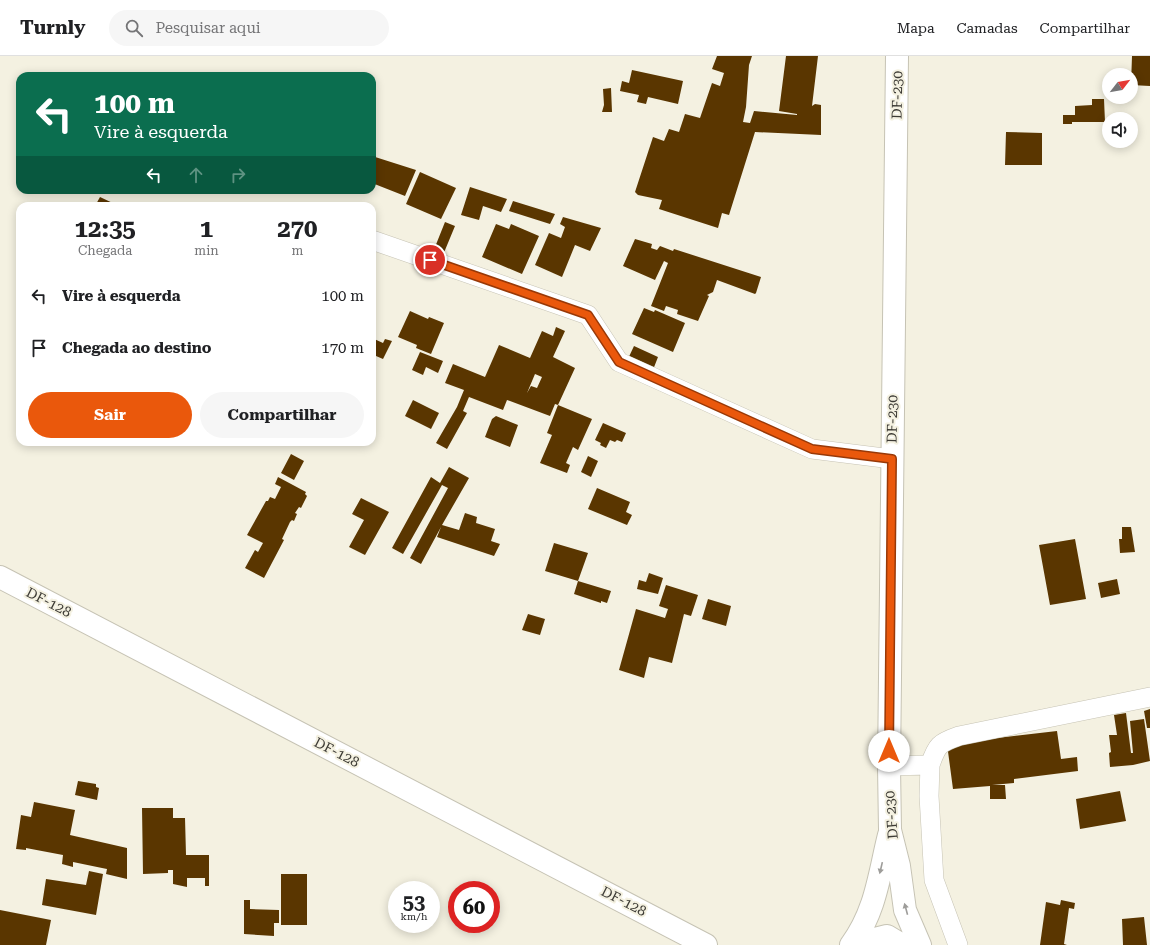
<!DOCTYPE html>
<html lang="pt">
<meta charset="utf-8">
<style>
body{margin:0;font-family:"Roboto Serif",serif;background:#f6f6f6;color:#202124;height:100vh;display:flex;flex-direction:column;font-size:15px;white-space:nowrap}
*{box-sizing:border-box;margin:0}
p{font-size:13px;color:#757577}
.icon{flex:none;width:22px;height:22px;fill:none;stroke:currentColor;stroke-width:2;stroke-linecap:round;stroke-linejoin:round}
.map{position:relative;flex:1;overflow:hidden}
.sheet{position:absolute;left:16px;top:146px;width:360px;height:244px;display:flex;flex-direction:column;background:#fff;border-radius:12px;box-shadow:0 2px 10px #0003}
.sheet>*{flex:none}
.top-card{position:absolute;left:16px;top:16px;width:360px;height:122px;border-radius:12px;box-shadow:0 2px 10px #0003;background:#0b6e4f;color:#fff;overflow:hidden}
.needle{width:26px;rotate:59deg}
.controls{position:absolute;left:1102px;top:12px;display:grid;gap:8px}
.controls a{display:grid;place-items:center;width:36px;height:36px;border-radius:50%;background:#fff;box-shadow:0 2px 10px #0003;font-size:20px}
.speed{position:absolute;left:388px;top:825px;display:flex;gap:8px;font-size:20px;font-weight:700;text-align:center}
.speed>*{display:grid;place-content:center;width:52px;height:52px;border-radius:50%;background:#fff;box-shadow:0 2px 10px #0003;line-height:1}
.speed small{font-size:10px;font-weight:400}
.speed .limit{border:6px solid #d22;background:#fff;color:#111}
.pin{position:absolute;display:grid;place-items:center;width:34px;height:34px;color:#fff;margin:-17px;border:2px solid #fff;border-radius:50%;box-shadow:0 1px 4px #0007}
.me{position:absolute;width:44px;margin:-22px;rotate:0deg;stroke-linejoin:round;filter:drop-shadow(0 0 3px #0008)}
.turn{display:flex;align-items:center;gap:14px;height:84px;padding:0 12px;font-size:18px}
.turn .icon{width:52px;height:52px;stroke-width:2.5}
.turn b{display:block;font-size:28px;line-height:34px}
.lanes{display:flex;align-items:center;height:38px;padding:0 12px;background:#0003;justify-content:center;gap:20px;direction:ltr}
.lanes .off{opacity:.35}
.eta{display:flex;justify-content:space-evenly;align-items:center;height:68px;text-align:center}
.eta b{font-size:24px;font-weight:700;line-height:28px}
.action{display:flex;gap:8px;margin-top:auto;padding:8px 12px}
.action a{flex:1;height:46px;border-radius:24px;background:#ea580c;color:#fff;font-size:16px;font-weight:700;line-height:46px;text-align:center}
.action a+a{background:#f6f6f6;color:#202124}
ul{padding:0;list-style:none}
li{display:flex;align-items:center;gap:12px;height:52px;padding:0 12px}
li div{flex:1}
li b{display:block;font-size:15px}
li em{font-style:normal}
header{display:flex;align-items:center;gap:24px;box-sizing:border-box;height:56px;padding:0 20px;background:#fff;border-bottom:1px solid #e0e0e0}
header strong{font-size:19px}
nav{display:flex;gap:22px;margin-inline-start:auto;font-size:14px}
.search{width:280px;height:36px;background:#f6f6f6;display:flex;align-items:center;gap:10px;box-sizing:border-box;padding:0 14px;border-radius:22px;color:#757577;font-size:15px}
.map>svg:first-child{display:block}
.building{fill:#5a3600;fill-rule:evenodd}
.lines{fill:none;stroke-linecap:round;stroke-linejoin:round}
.minor-casing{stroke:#c6c3b4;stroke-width:20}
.tertiary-casing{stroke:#c6c3b4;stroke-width:24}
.primary-casing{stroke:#c6c3b4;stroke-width:24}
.minor{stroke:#fff;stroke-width:19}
.tertiary{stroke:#fff;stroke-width:22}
.primary{stroke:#fff;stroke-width:22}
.oneway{fill:#9e9d9a}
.route-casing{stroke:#983908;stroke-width:10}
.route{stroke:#ea580c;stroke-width:7}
.labels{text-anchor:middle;stroke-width:4;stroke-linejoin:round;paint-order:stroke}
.street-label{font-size:14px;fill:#3d3b35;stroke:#f4f1e1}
</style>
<header>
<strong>Turnly</strong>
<div class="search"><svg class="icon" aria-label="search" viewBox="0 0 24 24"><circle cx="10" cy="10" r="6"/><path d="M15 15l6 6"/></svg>Pesquisar aqui</div>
<nav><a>Mapa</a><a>Camadas</a><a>Compartilhar</a></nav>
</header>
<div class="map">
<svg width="1150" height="889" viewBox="0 0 1150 889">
<rect width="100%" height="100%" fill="#f4f1e1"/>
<path class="building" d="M717 0H752L749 9 746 51 743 66 750 67 754 55 797 59V58L779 55 786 0H818L812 50 815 48 821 49V79L755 76 729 159 722 157 718 172 659 153 662 144 638 139 635 136 653 81 664 85 669 73 679 76 685 58 700 62 712 27 720 30 724 17 712 13Z
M1132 0H1150V30L1131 29Z
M632 14 683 25 678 48 648 41 646 48 637 46 639 39 620 35 622 25 629 27Z
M611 32 612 56H602L604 49 603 33Z
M1092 43H1104L1105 66H1072V68H1063V59H1075V50L1092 49Z
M1006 76 1042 77V109H1005Z
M372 100 416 114 405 140 372 127Z
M420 116 456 132 441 163 406 148Z
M470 131 507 143 501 156 483 150 479 164 461 159Z
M100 141 119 150H95Z
M513 145 555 158 550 168 509 155Z
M563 161 601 172 590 195 575 189 562 221 535 209 549 177 561 182 565 171 560 168Z
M445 166 455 170 443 199 433 196Z
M496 168 509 173 511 168 539 180 522 218 482 201Z
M635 183 652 188 651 192 657 194 660 190 673 195 674 193 761 221 756 237 755 238 717 224 713 236 707 239 709 240 698 265 677 258 678 254 666 250 664 255 651 250 668 207 664 205 655 224 623 210Z
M644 252 654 256 655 254 685 267 673 296 632 278Z
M410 255 428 263 429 261 444 267 431 298 416 292 417 289 398 281Z
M556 271 565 275 553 301 575 312 558 349 555 348 550 360 507 344 503 354 469 341 463 355 467 357 447 393 436 387 457 351 464 334 445 327 453 308 485 321 499 289 530 302 542 275 553 280ZM535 318 542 321 537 332 531 330 527 337Z
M372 282 383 287 385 283 392 285 383 303 376 300 372 308Z
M634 290 658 301 651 319 626 307Z
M420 296 443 305 438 317 426 311 423 319 412 314Z
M413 344 439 357 431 373 405 360Z
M558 349 592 363 578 394 573 391 566 407 570 409 567 417 540 407 552 379 547 377Z
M496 360 518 369 510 391 485 381 492 363Z
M603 367 626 377 622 386 617 384 615 386 610 384 606 392 600 389 601 387 595 384Z
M291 398 304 405 294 424 281 417Z
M588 400 598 405 591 421 581 416Z
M449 411 469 422 442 469 459 474 465 457 477 461 476 467 495 473 491 485 500 488 494 500 437 481 441 471 421 508 410 502 448 432 442 429 403 498 392 492 431 421 440 427Z
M278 421 306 436 305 438 307 440 301 452 299 451 295 457 297 458 294 465 292 464 290 466 282 483 284 484 264 522 245 512 255 494 258 496 263 487 247 479 266 445H268L270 441 275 443 281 431 275 428Z
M597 432 630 446 626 456 632 459 627 469 588 453Z
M361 442 389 456 365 499 349 491 364 464 352 458Z
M1122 471H1131L1135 496 1120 497 1119 483H1122Z
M1075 483 1086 543 1050 549 1039 489Z
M554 487 588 497 578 525 611 535 607 547 601 545V547L574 538 578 525 545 515Z
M649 517 663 522 658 538 637 533 639 524 646 526Z
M1117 523 1120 538 1101 542 1098 527Z
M666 529 698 539 691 560 684 558 672 607 649 601 644 622 619 614 636 553 665 562 668 553 659 550Z
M708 543 731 550 726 570 702 563Z
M528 558 545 563 540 579 522 574Z
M1150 653V672H1147L1144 655Z
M1126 657 1131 697H1133L1130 665 1144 663 1150 705 1133 709 1110 711 1109 697 1111 696 1109 679H1117L1114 659Z
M1057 675 1061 703 1077 701 1078 715 1014 723V727L992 729H1005L1006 743H990V730L953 733 947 688Z
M78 725 96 728V731L99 732 97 744 75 739Z
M1120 735 1126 765 1080 773 1076 743Z
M34 746 75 754 70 779 127 792V823L106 818 107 813 102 812 73 806V811L62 808 63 799 26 792V794L16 793 21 759 31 761Z
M142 752H173V762H185L186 799H209V830H205V822H187V831L173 828V814H168V817L143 818Z
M89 815 103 818 96 859 42 849 46 823 86 829Z
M281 818H307V869H281Z
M244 844H250V853L279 854V867H274V880L244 878Z
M1061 844 1075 847 1074 853 1069 852 1064 888 1067 889H1040L1046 846 1060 849Z
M0 854 51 864 46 889H0Z
M1144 861 1147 889H1123L1122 863Z"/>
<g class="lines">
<defs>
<path id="minor" d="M372 184 588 259 619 306 812 393 892 403
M930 709C937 689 939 687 959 680L1150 641
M889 710 930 709 929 740 934 824 958 889"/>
<path id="tertiary" d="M0 521 706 889"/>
<path id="primary" d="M897 0 889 710 890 774 899 810 905 854 920 889
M851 889C876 855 879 819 889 779
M851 889 887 880 902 889"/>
</defs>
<use href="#minor" class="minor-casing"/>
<use href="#tertiary" class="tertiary-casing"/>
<use href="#primary" class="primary-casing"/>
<use href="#minor" class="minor"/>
<use href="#tertiary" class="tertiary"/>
<use href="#primary" class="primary"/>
</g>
<defs><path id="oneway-solid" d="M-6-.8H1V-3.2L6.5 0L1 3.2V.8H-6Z"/></defs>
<g class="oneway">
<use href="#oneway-solid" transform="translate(881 812) rotate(103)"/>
<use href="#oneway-solid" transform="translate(906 853) rotate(-105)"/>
</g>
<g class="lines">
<defs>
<path id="route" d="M430 204 588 259 619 306 812 393 892 403 889 695"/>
</defs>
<use href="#route" class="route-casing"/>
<use href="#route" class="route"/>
</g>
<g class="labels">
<g class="street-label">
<text transform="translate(897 39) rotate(-89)" y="5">DF-230</text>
<text transform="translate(892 363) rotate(-89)" y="5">DF-230</text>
<text transform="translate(49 546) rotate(27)" y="5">DF-128</text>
<text transform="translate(337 696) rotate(27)" y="5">DF-128</text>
<text transform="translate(891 759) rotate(-94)" y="5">DF-230</text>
<text transform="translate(624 845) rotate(27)" y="5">DF-128</text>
</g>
</g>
</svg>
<div class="controls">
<a><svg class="needle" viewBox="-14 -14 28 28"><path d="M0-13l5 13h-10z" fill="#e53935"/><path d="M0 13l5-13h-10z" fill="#757577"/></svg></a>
<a><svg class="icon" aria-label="sound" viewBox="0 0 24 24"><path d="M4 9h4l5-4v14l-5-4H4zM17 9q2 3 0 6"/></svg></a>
</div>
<div class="speed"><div>53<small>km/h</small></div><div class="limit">60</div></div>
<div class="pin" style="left:430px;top:204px;background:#d93025"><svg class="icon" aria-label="arrive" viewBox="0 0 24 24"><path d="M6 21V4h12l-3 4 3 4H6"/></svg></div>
<svg class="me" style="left:889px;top:695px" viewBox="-20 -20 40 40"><circle r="19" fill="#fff"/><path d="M0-13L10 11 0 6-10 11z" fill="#ea580c"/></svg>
<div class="top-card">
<div class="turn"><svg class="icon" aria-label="left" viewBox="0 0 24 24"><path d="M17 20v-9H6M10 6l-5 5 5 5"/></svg><div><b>100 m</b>Vire à esquerda</div></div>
<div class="lanes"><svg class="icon" aria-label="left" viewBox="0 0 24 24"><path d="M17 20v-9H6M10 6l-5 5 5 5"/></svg><svg class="icon off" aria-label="ahead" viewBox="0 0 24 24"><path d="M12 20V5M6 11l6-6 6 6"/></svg><svg class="icon off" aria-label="right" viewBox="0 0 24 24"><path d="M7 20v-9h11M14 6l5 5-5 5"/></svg></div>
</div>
<section class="sheet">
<div class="eta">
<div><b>12:35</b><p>Chegada</p></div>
<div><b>1</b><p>min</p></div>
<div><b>270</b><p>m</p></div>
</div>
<ul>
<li><svg class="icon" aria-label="left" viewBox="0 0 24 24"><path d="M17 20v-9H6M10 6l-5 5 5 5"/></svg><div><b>Vire à esquerda</b></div><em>100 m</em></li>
<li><svg class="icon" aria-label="arrive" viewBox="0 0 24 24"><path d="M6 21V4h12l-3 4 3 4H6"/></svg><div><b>Chegada ao destino</b></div><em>170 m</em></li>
</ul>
<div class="action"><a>Sair</a><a>Compartilhar</a></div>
</section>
</div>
